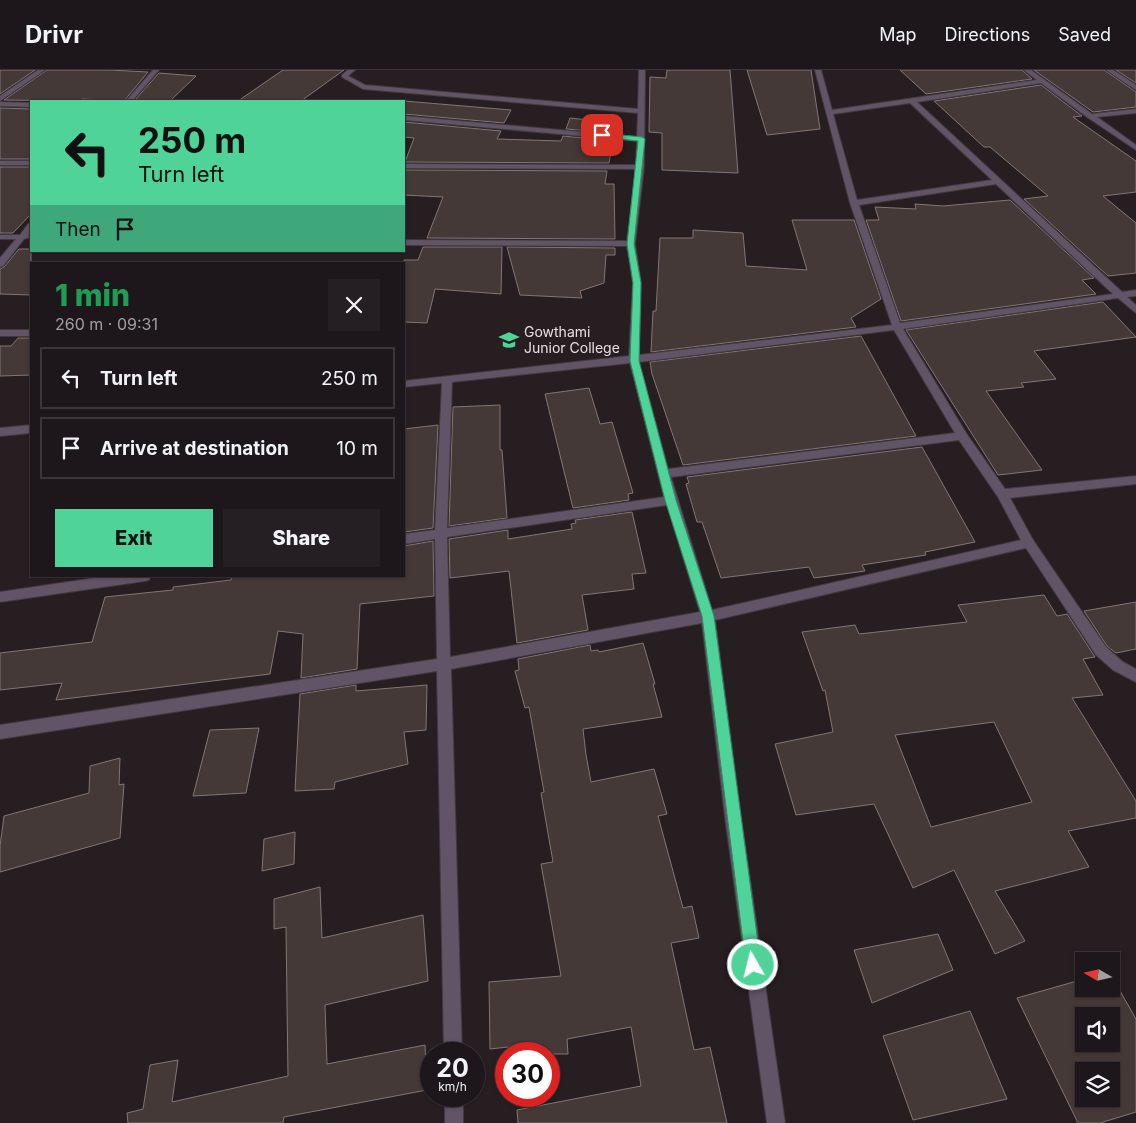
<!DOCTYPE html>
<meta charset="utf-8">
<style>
body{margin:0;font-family:Inter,sans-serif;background:#251f23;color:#f1f3f6;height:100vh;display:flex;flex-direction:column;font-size:19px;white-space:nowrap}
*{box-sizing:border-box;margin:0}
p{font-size:16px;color:#a09fa2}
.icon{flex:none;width:28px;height:28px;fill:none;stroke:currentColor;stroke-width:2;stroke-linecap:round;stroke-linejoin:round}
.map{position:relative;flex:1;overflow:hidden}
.details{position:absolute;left:30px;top:192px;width:375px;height:315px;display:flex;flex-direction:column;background:#1d161a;border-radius:0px;box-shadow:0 1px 4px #0004,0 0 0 1px #3b3539}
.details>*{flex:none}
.guide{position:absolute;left:30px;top:30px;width:375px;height:152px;border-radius:0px;box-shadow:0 1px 4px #0004,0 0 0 1px #3b3539;background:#4fd399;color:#111;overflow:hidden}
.needle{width:32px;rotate:279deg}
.controls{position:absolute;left:1075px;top:882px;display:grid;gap:10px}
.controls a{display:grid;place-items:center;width:45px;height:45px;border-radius:0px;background:#1d161a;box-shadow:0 1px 4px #0004,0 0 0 1px #3b3539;font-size:25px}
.speed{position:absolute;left:420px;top:972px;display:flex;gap:10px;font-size:25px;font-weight:700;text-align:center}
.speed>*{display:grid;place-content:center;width:65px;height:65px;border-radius:50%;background:#1d161a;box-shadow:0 1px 4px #0004,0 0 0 1px #3b3539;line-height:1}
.speed small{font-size:12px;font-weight:400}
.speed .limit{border:8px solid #d22;background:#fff;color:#111}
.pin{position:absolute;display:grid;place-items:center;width:42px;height:42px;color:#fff;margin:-21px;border-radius:10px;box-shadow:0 2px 8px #0006}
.me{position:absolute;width:55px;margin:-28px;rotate:352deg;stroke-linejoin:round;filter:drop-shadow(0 0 4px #0008)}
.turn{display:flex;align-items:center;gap:18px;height:105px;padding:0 25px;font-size:22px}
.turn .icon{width:65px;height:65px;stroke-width:2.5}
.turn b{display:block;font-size:35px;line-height:42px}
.then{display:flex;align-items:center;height:48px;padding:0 25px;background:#0003;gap:10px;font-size:19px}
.round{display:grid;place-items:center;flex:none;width:52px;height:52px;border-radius:0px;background:#251f23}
.head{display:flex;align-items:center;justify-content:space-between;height:85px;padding:0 25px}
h1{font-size:30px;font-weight:800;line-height:38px;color:#1e9e55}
.action{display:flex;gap:10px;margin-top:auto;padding:10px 25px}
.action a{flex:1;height:58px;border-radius:0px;background:#4fd399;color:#111;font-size:20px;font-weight:800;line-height:58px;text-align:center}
.action a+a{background:#251f23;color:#f1f3f6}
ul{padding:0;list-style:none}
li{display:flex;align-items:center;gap:15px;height:62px;margin:0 10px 8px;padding:0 15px;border:2px solid #3b3539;border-radius:0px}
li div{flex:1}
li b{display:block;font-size:19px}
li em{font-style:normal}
header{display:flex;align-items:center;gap:30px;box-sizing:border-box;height:70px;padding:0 25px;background:#1d161a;border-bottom:1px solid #3b3539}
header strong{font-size:24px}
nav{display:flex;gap:28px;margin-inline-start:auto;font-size:18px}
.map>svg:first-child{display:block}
.building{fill:#453938;stroke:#837675;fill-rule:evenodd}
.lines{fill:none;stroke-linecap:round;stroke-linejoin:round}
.street-casing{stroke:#42393d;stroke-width:2}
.street{fill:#605466;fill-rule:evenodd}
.route{fill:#4fd399;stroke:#338963}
.labels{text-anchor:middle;stroke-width:4;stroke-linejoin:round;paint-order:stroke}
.far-poi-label{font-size:14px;fill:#e6dfe2;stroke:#271e22;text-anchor:start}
</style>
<header>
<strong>Drivr</strong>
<nav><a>Map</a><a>Directions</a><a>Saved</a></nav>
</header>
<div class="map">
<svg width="1136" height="1053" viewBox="0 0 1136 1053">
<rect width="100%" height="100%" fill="#271e22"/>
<path class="building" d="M0 0H35L0 24Z
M47 0H110L148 2 124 31 82 29 79 31 4 30Z
M283 0H344L301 31H238Z
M667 0H730L738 103 662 100V63L649 62 650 7 666 8Z
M747 0H811L820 59 767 65Z
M900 0H1022L1032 9 926 24Z
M1034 0H1104L1136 22V37L1093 42Z
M1116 0H1136V13Z
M159 3 196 6 170 31H134Z
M1041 15 1082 46 1073 47 1136 91V122L1103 126 1136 153V203L1108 206 1024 129 1048 126 990 77H984L934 31Z
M404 31 511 40 504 53 404 44Z
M0 38 31 39V89H0Z
M570 48 617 53 615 63 566 59Z
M404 52 501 61 497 69 561 71 563 66 613 71 609 93 405 92 414 68 404 67Z
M0 97H31V144L13 163H0Z
M404 100 607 101 605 114H614L615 169 427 168 443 127 404 125Z
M1010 130 1094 208 1082 210 1096 224 901 251 866 150H879L875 137 916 139 915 134 943 136Z
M792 150H854L881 229 851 248 856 257 651 282 653 241H656L660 168H693V160L743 163 746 196 807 200Z
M423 177H502L501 224 435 219 427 253 404 252V190H418Z
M507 177 615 178V185H606L604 213 580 221 582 228 520 225Z
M19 179H31V225L0 224V199L4 197Z
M1103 232 1136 267 1034 281 1056 309 1021 313 1024 317 986 321 1042 400 998 405 906 260Z
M861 266 916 366 683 395 652 304 650 292Z
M18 268H31V305L0 306V276H11Z
M589 318 600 354 612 352 633 423 628 424 629 430 573 438 545 324Z
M500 335V380H502L507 448 449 456 453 337Z
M438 355 433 458 404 462V359Z
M922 377 975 472 925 482 926 485 862 495 865 501 814 508 809 497 721 508 702 452H697L686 414 689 413 687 407Z
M632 442 646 503 632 504 634 519 582 525 588 560 517 573 509 501 450 508 449 469 508 460V469L572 459 571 454 576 453 575 450Z
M433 471 434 526 360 534 357 599 301 608 303 564 278 561 270 604 56 630 62 613 0 620V583L92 572 105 527 173 520V517L231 510 232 506H404V476Z
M1044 525 1057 546 1067 544 1095 587 1083 589 1103 625 1072 628 1136 731V748L1068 761 1089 797 995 821 1025 871 995 884 954 800 913 818 874 734 796 745 775 674 833 662 825 620 823 621 802 562 855 555 859 564 967 552 958 535ZM994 652 1032 732 931 757 895 665Z
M1136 532V579L1116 583 1107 576 1084 541Z
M643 573 655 614H653L662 647 583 659 586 685 591 712 654 699 667 744 658 746 683 838 692 836 699 868 671 873 694 980 710 977 727 1053H518L517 1040 641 1016 631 957 567 969 568 984H508V977L490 979 489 912 561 906 541 794 553 792 541 723 544 722 529 637 525 638 515 601 519 600 518 589 590 575 591 581 598 580 599 582Z
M356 615V621L427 615 426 660 404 662 408 694 335 712 334 719 295 721 300 624Z
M259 658 246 723 193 726 210 660Z
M120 688 119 715 124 714 120 768 0 802V776L4 746 89 723 90 696Z
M295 762 294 794 262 801 264 769Z
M320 817 322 868 423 845 428 911 325 935 327 994 425 975 427 1020 284 1047 283 1053H128L127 1043 143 1039 150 995 178 990 172 1032 288 1006 286 857 274 859V829Z
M938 864 953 900 872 933 854 880Z
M1111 905 1136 949V1042L1100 1053H1078L1017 928 1084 909V919H1111ZM1084 946H1111V974H1084ZM1084 1001H1111V1029H1084Z
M970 941 1007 1029 913 1050 883 966Z"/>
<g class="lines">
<defs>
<path id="street" d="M38 0H45L0 31V26Z
M153 0H159L132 31H126Z
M348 0H355L348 6 365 15 638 39 639 0H645L644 97 635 174 641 213 639 285 892 255 850 133 815 0H821L832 40 1037 10 1024 0H1031L1092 44 1136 39V43L1097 47 1136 75V80L1087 47 1041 13 917 32 1122 222 1136 220V226L1127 227 1136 235V243L1118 228 903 259 966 363 1005 419 1136 406V414L1010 428 1033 470 1106 577 1123 592 1136 599V612L1113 600 1096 585 1026 478 715 550 741 747 785 1053H767L725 747 702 553 451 599 462 984H444L437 601 0 669V655L437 589 435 469 404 474V464L435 460 442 313 404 317V311L629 286 633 213 627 176 404 175V170L627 171 636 99 404 98V94L636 95 637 71 404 50V46L637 67 638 43 363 19 342 7V5ZM910 33 992 110 857 130 833 44ZM996 114 1113 224 900 253 859 135ZM894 260 955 363 668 399 639 292ZM630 293 664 427 447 458 452 312ZM959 370 998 427 1021 470 712 540 671 407ZM667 435 700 542 450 587 447 467Z
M1106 0H1113L1136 15V20Z
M0 32 31 33V37L0 36Z
M0 91H31V95H0Z
M28 154H31V161L28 165 31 167 24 169 3 196 0 197V188L16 169H0V165H20Z
M0 260H31V266H0Z
M31 355V363L0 366V358Z
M108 506H151L149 510 145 511 0 532V522Z
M445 1026H463V1053H445Z"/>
</defs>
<use href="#street" class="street-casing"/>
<use href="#street" class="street"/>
</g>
<path class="route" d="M602 63 642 67 645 69 634 174 641 213 639 291 676 430 714 546 761 895 759 900 753 902 748 900 746 895 702 546 665 430 630 291 633 213 627 174 638 71 600 67 599 65Z"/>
<defs>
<symbol id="university-bare" viewBox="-9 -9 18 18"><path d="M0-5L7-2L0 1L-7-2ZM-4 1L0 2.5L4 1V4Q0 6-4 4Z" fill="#4fd399" stroke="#271e22" stroke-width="2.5" paint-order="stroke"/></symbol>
</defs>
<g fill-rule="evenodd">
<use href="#university-bare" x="495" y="256" width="28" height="28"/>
</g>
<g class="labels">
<g class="far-poi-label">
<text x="524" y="267">Gowthami<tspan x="524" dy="16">Junior College</tspan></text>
</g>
</g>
</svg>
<div class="controls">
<a><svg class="needle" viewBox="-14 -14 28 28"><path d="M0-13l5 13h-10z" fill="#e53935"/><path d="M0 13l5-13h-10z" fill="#a09fa2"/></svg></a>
<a><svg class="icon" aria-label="sound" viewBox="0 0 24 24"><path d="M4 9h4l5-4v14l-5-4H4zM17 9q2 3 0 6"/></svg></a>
<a><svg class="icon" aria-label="layers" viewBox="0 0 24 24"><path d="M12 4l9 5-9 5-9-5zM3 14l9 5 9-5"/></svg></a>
</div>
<div class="speed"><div>20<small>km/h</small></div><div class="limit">30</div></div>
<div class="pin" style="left:602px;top:65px;background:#d93025"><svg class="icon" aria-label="arrive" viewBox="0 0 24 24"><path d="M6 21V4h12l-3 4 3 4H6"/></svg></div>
<svg class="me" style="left:753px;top:895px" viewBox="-20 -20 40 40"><circle r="17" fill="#4fd399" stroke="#fff" stroke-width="3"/><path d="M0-11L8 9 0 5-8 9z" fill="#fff"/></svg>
<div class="guide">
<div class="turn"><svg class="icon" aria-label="left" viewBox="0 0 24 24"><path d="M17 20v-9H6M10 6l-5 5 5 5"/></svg><div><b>250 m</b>Turn left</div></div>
<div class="then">Then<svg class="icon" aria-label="arrive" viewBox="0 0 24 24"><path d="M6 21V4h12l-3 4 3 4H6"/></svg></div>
</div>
<section class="details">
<div class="head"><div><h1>1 min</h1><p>260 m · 09:31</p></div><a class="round"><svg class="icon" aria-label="close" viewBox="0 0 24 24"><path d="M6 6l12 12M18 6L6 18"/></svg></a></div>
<ul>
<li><svg class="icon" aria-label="left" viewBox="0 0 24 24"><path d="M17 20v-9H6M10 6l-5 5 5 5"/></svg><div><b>Turn left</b></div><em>250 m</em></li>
<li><svg class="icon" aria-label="arrive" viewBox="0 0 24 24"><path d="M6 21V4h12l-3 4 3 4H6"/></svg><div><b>Arrive at destination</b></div><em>10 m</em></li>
</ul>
<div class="action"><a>Exit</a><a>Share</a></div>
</section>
</div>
